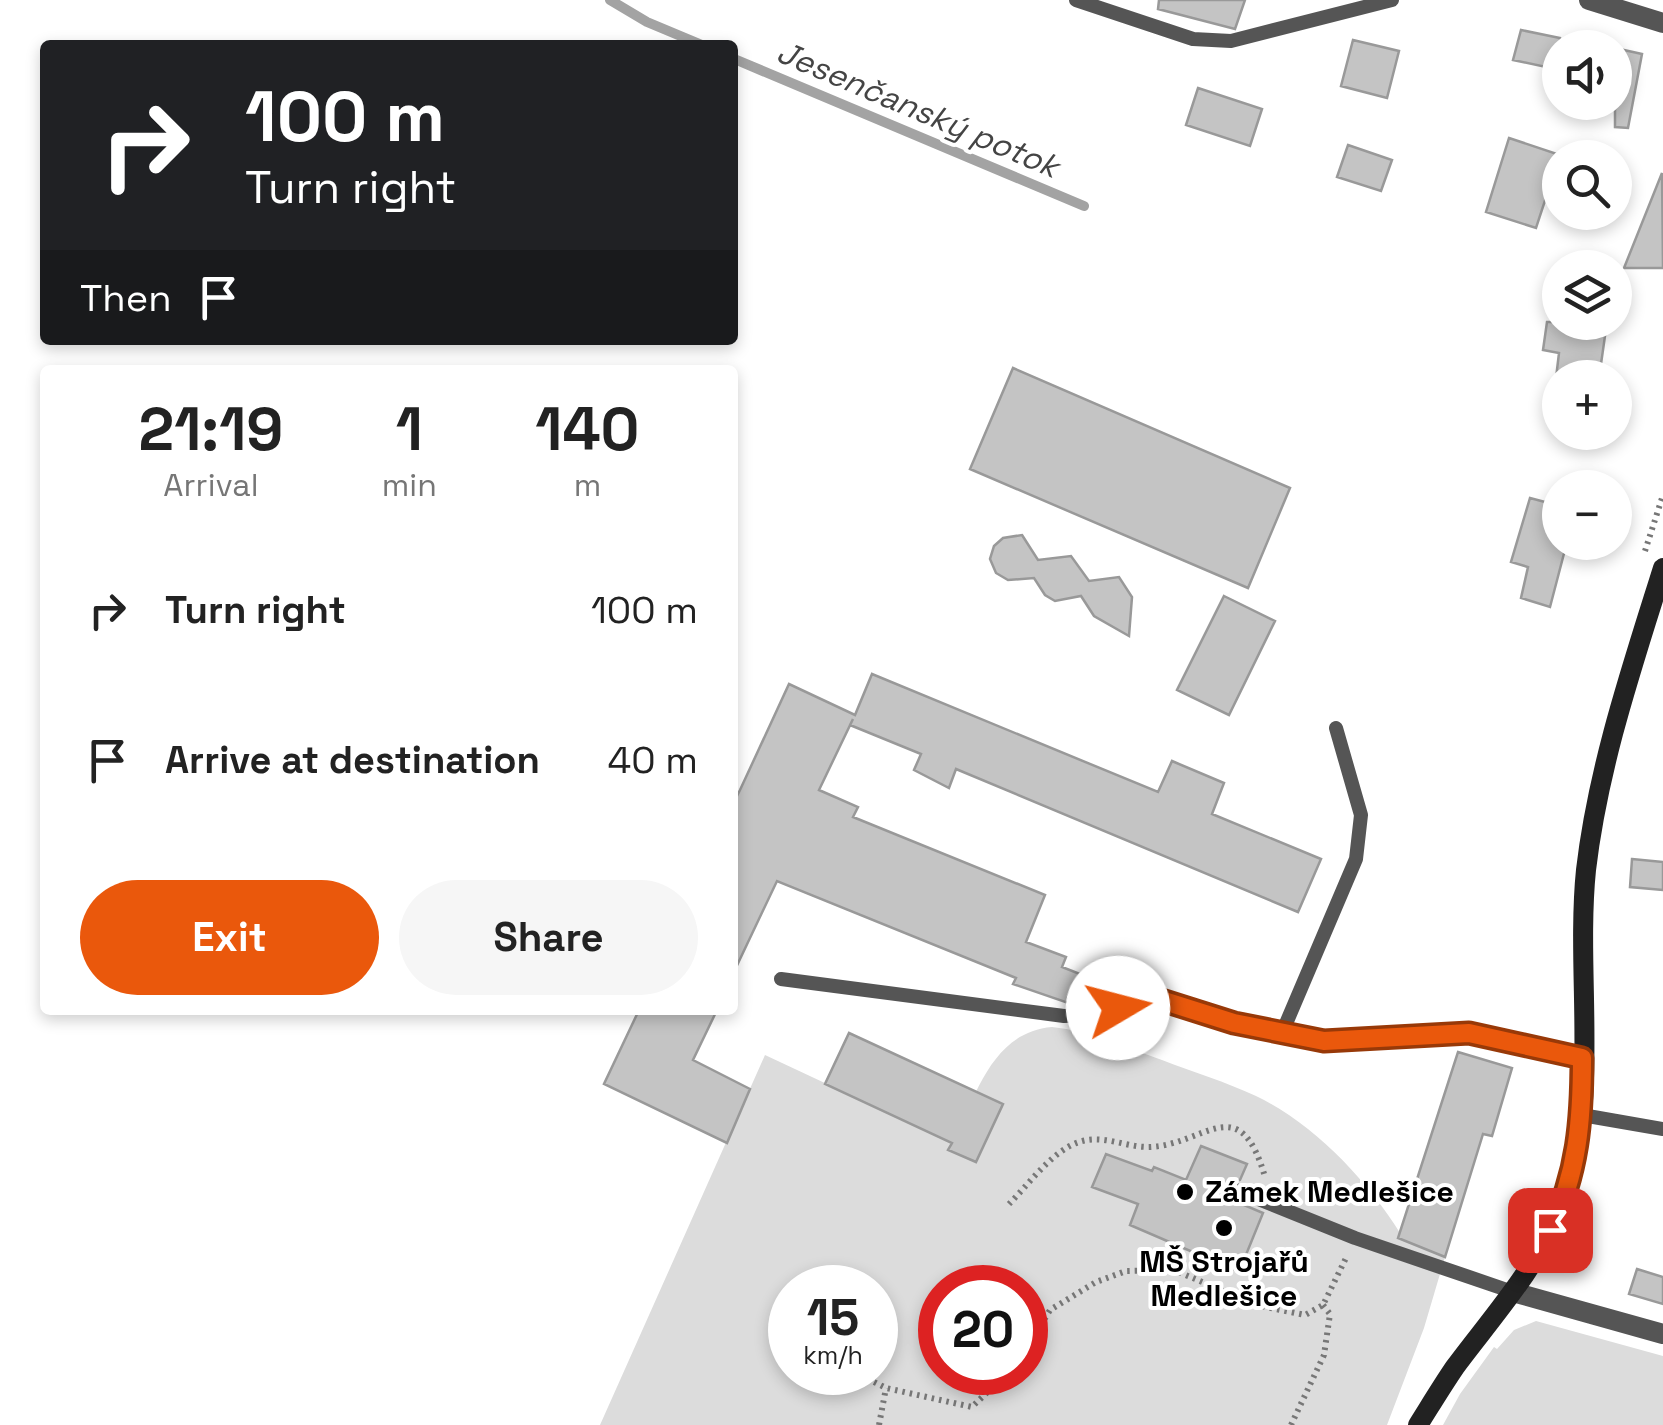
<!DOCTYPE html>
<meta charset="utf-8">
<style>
body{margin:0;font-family:"Space Grotesk",sans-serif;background:#f6f6f6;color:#222;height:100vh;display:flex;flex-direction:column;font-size:38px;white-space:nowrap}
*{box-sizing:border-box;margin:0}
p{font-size:32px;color:#767676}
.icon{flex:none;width:55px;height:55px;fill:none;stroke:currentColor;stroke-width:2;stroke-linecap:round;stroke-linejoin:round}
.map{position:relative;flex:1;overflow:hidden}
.panel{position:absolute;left:40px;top:365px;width:698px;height:650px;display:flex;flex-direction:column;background:#fff;border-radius:10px;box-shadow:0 5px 15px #0003}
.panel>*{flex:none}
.hud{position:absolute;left:40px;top:40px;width:698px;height:305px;border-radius:10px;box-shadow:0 5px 15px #0003;background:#202124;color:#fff;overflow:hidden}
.fabs{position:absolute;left:1542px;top:30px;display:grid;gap:20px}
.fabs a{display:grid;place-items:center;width:90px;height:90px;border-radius:50%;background:#fff;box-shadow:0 5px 15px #0003;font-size:50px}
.speed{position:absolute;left:768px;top:1265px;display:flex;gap:20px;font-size:50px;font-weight:700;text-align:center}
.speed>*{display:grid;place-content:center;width:130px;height:130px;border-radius:50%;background:#fff;box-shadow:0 5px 15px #0003;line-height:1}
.speed small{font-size:25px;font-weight:400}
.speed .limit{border:15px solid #d22;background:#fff;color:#111}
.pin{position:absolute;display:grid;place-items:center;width:85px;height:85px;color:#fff;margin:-42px;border-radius:20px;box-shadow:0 5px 15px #0006}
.me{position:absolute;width:110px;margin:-55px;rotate:82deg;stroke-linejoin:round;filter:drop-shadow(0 0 8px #0008)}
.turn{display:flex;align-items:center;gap:35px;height:210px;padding:0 40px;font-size:45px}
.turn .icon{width:130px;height:130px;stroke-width:2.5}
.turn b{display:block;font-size:70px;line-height:85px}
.then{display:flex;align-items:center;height:95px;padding:0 40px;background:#0003;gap:20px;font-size:38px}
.eta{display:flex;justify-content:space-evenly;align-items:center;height:170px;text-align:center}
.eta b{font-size:60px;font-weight:700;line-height:70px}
.button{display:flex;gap:20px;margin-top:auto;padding:20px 40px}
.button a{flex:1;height:115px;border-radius:60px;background:#ea580c;color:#fff;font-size:40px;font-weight:700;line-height:115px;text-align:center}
.button a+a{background:#f6f6f6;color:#222}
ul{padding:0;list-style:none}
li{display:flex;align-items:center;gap:30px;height:150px;padding:0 40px}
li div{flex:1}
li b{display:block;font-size:38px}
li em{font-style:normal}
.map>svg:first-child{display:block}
.green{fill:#dcdcdc;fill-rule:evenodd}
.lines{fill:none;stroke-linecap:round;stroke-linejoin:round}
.stream{stroke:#a3a3a3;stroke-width:10}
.building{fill:#c4c4c4;stroke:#999;stroke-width:2.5}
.path{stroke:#777;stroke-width:6;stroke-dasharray:2.5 5;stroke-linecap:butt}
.lane{stroke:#555;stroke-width:14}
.street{stroke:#555;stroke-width:20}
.secondary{stroke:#222;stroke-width:20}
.route-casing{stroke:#983908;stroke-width:25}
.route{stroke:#ea580c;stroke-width:18}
.poi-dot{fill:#000;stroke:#fff;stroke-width:4}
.labels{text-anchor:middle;stroke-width:8;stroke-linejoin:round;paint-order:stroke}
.poi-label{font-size:30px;font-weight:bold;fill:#000;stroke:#fff;text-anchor:start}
.water-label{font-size:32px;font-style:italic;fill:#444;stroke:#fff}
</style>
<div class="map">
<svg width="1663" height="1425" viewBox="0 0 1663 1425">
<rect width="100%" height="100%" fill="#fff"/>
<path class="green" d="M1052 1027C1091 1031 1125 1047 1162 1060 1193 1072 1226 1082 1256 1096 1314 1124 1366 1179 1400 1233L1399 1239 1445 1257 1424 1328 1387 1425H600L765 1055 953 1143C975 1097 992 1032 1052 1027ZM790 1288H875V1372H790ZM940 1288H1025V1372H940Z
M1536 1321 1663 1356V1425H1443L1460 1394 1494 1347 1497 1349 1514 1330Z"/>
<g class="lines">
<path class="stream" d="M610 0 647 22 702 45
M732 58 1084 206"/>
</g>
<path class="building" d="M1159 0H1245L1235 29 1158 9Z
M1521 30 1560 38V70L1513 60Z
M1353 40 1399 51 1387 98 1341 86Z
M1615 48 1642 54 1628 128 1615 127Z
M1198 88 1262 109 1250 146 1186 125Z
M1509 138 1560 155 1536 228 1486 212Z
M1348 145 1392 160 1381 191 1337 177Z
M1662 173 1663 268H1624Z
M1547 322H1607L1599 378H1556L1559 353 1543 350Z
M1013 368 1290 488 1248 588 970 469Z
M1530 498 1560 506V542H1567L1550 607 1521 598 1528 567 1511 562Z
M1022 535 1038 560 1071 556 1089 581 1119 577 1132 597 1129 636 1094 616 1081 596 1055 601 1045 595 1034 578 1008 580 996 573 990 559 994 546 1003 538Z
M1224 596 1275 621 1229 715 1177 690Z
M872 674 1158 792 1172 761 1224 783 1212 814 1321 859 1298 912 956 769 949 788 914 770 921 754 850 725 853 719 819 790 858 807 853 817 1045 895 1026 942 1066 957 1062 967 1085 976 1074 1005 1013 984 1016 978 777 881 732 976V806L740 790 789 684 855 715Z
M1632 859 1663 862V890L1630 887Z
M639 1010H717L693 1060 750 1089 727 1143 604 1084Z
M849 1033 1003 1104 976 1162 948 1150 952 1143 825 1084Z
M1458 1052 1512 1068 1492 1136 1483 1134 1445 1257 1398 1238Z
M1201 1146 1247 1164 1240 1180 1229 1182 1226 1192 1232 1200 1263 1213 1239 1272 1130 1225 1138 1204 1092 1187 1106 1154 1152 1171 1154 1167 1186 1180Z
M1637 1269 1663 1277V1304L1629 1294Z"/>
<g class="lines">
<path class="path" d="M1645 551 1663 495
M1009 1204C1029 1184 1052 1151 1079 1142 1102 1134 1125 1147 1148 1147 1205 1146 1239 1087 1265 1177
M1025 1351 1050 1310 1096 1282 1126 1271 1174 1270 1256 1305 1305 1315 1323 1305 1346 1258
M854 1372 886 1388 972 1407 1008 1372
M879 1425 886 1388
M1291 1425 1324 1355 1330 1314 1323 1305"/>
<path class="lane" d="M1076 0 1193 39 1231 41 1392 0
M781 979 1064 1016 1088 1015 1142 1000 1158 999 1234 1023 1324 1041 1469 1033 1582 1058
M1282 1033 1356 859 1361 815 1336 728
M1582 1115 1663 1129
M1236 1190 1355 1238 1513 1292"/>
<path class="street" d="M1589 0 1663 23
M1513 1292 1663 1334"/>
<path class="secondary" d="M1418 1425C1430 1406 1442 1386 1455 1367 1493 1316 1536 1269 1560 1210 1602 1109 1575 978 1586 870 1598 767 1632 667 1663 568"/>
</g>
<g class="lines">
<defs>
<path id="route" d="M1118 1008 1142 1000 1158 999 1234 1023 1324 1041 1469 1033 1582 1058C1582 1119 1578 1174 1550 1230"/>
</defs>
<use href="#route" class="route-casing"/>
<use href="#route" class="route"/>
</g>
<g class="poi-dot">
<circle cx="1185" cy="1192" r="10"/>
<circle cx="1224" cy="1228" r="10"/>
</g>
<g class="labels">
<g class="poi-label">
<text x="1205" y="1202">Zámek Medlešice</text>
<text x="1224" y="1272" text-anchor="middle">MŠ Strojařů<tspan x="1224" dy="34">Medlešice</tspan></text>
</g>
<g class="water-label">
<text transform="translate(918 109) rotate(23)" y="11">Jesenčanský potok</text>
</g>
</g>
</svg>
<div class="fabs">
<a><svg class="icon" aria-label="sound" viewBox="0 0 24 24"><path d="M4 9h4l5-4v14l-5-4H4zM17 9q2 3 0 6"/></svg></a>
<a><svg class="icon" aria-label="search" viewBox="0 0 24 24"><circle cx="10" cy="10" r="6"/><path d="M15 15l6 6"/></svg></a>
<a><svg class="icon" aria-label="layers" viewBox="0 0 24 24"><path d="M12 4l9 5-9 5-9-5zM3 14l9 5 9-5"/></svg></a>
<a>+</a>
<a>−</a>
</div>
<div class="speed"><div>15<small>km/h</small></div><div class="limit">20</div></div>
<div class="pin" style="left:1550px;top:1230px;background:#d93025"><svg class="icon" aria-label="arrive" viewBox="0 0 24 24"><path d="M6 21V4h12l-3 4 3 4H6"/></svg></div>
<svg class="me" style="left:1118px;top:1008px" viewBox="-20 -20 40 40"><circle r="19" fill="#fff"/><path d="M0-13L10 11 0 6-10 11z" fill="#ea580c"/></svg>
<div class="hud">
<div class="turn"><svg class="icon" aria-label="right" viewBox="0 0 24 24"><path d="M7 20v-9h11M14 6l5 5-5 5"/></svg><div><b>100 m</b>Turn right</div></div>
<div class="then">Then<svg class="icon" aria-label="arrive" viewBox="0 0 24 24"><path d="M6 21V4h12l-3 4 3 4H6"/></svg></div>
</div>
<section class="panel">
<div class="eta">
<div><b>21:19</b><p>Arrival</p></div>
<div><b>1</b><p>min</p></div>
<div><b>140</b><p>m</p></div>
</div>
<ul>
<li><svg class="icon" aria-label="right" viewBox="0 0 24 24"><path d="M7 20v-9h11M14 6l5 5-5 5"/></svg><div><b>Turn right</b></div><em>100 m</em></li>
<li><svg class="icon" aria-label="arrive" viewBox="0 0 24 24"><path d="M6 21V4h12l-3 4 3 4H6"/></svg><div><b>Arrive at destination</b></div><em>40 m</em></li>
</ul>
<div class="button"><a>Exit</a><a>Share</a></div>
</section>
</div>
